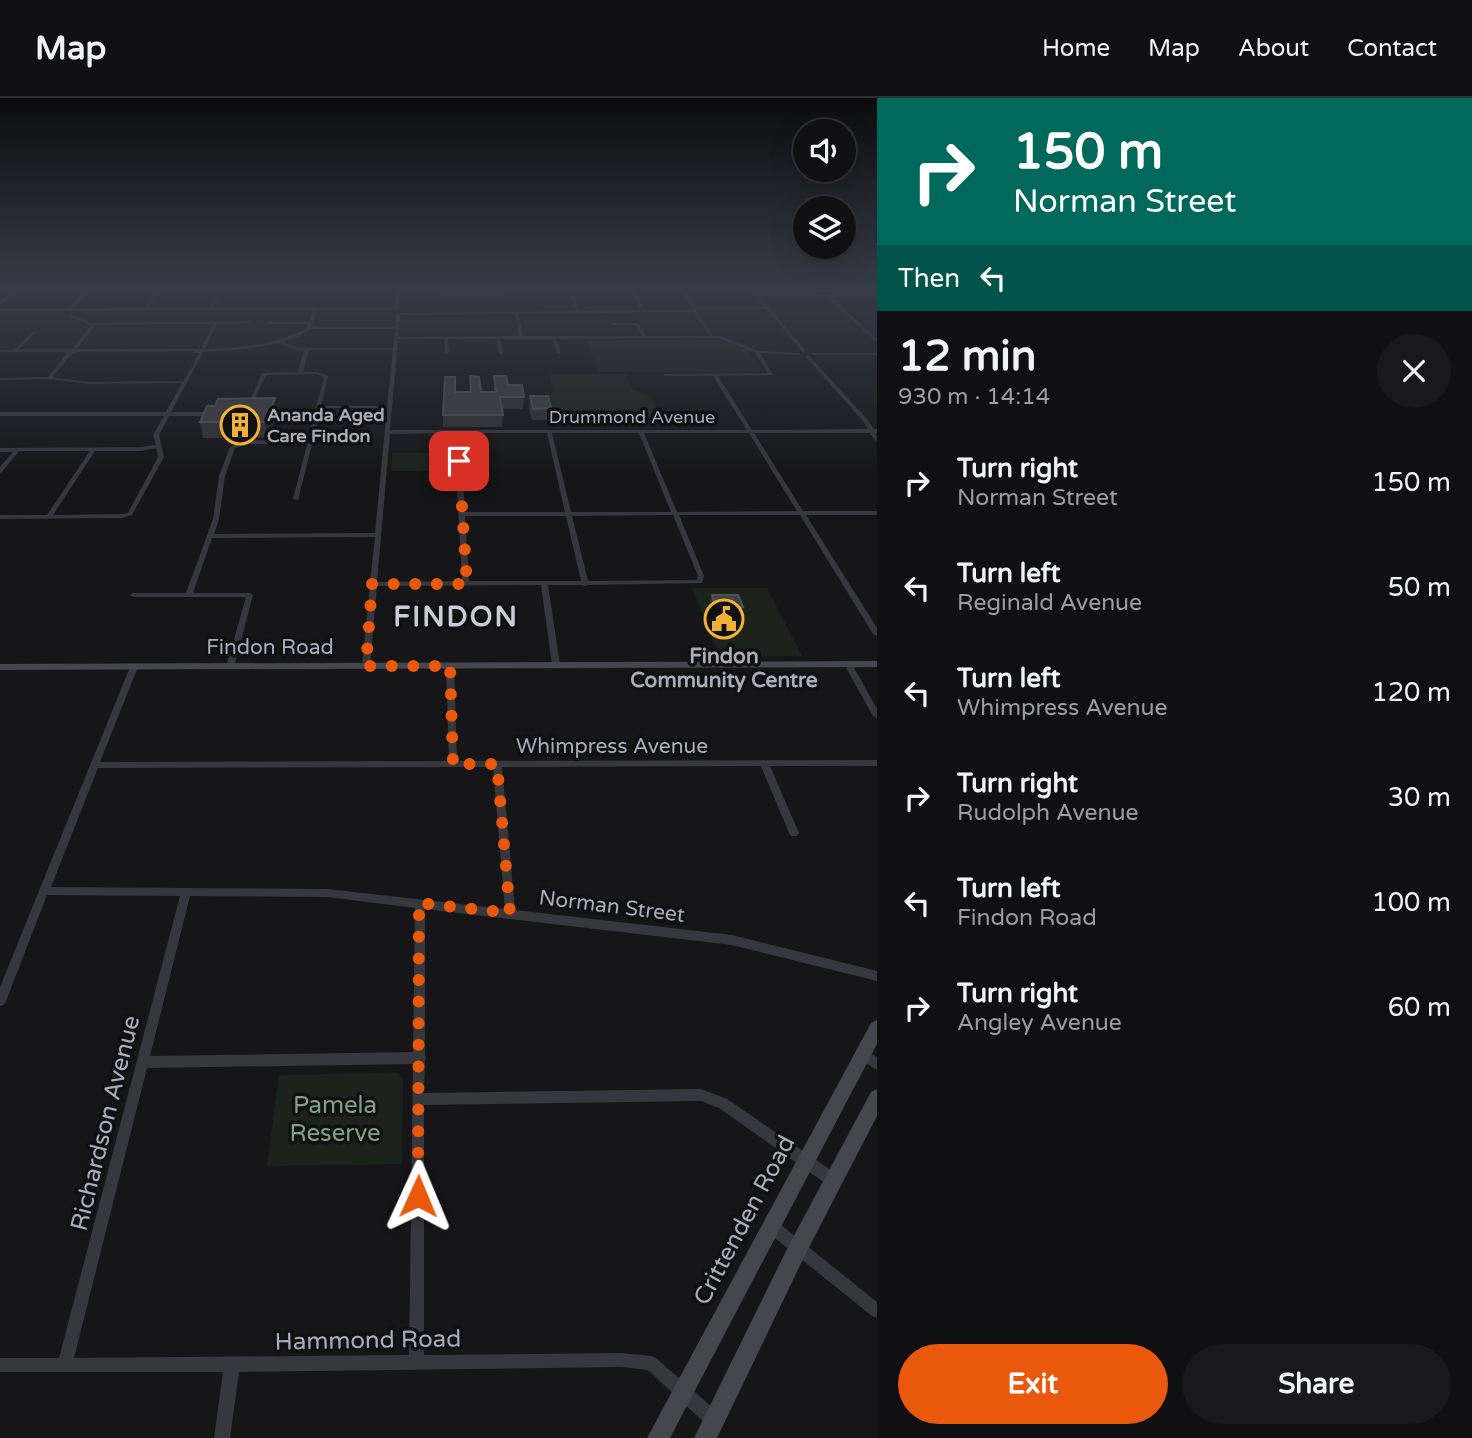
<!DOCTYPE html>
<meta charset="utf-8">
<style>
body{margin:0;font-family:"Varela Round",sans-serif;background:#19191b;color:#f1f3f6;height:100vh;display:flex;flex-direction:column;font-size:26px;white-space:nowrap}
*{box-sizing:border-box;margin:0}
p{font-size:23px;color:#9c9d9f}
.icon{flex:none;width:38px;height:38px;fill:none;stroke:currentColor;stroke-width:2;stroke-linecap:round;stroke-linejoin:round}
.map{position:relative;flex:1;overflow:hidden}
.side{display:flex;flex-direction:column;background:#101012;width:595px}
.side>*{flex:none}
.guide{background:#00695c;color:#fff;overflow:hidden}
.controls{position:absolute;left:793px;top:21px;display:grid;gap:14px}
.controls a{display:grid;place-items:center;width:63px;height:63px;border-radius:50%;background:#101012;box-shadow:0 7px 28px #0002,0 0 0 2px #303032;font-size:35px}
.pin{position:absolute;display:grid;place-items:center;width:60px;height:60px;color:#fff;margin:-30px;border-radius:14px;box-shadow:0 4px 10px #0006}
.me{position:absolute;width:77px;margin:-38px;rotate:1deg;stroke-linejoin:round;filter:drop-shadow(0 0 5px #0008)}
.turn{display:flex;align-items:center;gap:24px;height:147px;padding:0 21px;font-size:32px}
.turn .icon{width:91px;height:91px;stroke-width:2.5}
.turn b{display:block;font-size:49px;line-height:60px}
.then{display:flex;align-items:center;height:66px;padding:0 21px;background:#0003;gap:14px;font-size:26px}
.round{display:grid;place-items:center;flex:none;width:74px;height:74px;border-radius:37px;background:#19191b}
.headline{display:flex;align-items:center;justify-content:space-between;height:119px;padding:0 21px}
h1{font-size:42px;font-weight:700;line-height:52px}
.button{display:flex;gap:14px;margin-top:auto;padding:14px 21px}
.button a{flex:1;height:80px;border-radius:42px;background:#ea580c;color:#fff;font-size:28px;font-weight:700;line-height:80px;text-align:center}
.button a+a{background:#19191b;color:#f1f3f6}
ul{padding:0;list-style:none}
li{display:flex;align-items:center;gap:21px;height:105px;padding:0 21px}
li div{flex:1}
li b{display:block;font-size:26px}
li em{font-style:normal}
header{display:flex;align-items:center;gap:42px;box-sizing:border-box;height:98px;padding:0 35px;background:#101012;border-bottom:2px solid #303032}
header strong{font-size:33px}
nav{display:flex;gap:38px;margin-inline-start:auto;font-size:24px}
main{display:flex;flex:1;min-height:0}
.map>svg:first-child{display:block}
.green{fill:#1c231d}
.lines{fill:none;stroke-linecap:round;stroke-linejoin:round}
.minor{fill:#37383d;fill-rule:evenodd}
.secondary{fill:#45474d;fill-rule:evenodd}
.wall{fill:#323236}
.shaded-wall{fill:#212124}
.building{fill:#3f3f44;stroke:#4f5156;stroke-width:2}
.route{stroke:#ea580c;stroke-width:12;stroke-dasharray:0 21.6}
.labels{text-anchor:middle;stroke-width:7;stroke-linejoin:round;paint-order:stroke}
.far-poi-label{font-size:18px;font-weight:bold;fill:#a8adb8;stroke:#111113;text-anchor:start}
.far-street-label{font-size:18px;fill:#a8adb8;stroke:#111113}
.street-label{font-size:21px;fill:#a8adb8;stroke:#111113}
.poi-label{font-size:21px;font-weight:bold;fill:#a8adb8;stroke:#111113}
.near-park-label{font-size:24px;fill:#7fa381;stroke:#111113}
.near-street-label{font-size:24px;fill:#a8adb8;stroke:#111113}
.district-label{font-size:28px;font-weight:bold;letter-spacing:2px;fill:#c9ccd4;stroke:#111113}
</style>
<header>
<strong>Map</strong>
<nav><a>Home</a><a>Map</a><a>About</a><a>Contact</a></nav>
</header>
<main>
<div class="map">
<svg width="877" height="1340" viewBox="0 0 877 1340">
<rect width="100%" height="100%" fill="#161618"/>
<path class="green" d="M585 241 725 242 747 252 764 274H599Z
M550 276H627L632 291C645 295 654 298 657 312 636 335 566 330 547 307L548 299 553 293Z
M392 355H452V373H391Z
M692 490H767L802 558 720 559Z
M398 975 403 981 402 1066 267 1068 279 977Z"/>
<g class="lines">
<path class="minor" d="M88 190H92L73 211 144 210 160 190H164L148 210H208L222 192 330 191 331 193 223 194 212 210H391L395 208 396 190H400L398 210 391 212H317L311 229H395L396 216 398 215 575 213 567 190H571L579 213 641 212 628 190H632L645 212H693L679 190H683L695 209H764L748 190H752L757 196 877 197V199H831L877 241V244L827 199 759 198 805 252 803 254 766 211H696L713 238H721L759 253 799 255 801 256 799 257 760 255 773 277 718 278 752 332 868 331 863 323 806 259 808 257 867 321 874 331H877V335H876L877 343 875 342 870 335H754L803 413H877V417H806L877 530V538L873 536 800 417H679L704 478 702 485 588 487 585 488 582 487H548L560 567 556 569 552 567 541 487 377 488 370 568 366 570 362 568 370 488 369 486 370 484 375 439 212 440 193 495H250L253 497 234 569 233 571H227L226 569 246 499H133L130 497 133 495H186L213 421 219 378 230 349 246 342 307 343 324 279 317 276 266 277 255 300 253 301 251 300 262 275 298 274 304 252H297L279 245 247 251 203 254 171 314H209L212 316 209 318H169L159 337 164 359 132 417 122 420 0 421V417H47L90 353H19L2 374 0 375V369L13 354H0V350L141 349 156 347 153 337 164 318H0V314H166L182 285 88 286 49 281 0 282V280L48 279 67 255 64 254H0V252H14L34 233 35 235 19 251H72L91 228 69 218 70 216 92 225 249 223 250 225 217 226 205 251C241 250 273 247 306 231L308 226H268L266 225 268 224H309L313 212 0 213V211H68ZM694 214 709 238H646L638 225H612L611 227H636L642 238H523L519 216ZM515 216 519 238 398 239 400 217ZM213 226 201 251H77L95 227ZM310 231H395L393 250H299L282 244 297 239ZM718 240 756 255V257L768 275 665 276 663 277 665 278H713L747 332H390L398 241H444L445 254 447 255 449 254 448 241H496L499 255 501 256 503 255 500 241H552L557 254 559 255 561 254 556 241ZM309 252H393L387 308H321L328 278 318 274H303ZM194 253V255H199L184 283 88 284 52 279 72 256 77 254ZM321 310H387L375 435 214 436 219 421 225 378 235 350 247 346 307 347 293 401 298 402ZM454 335 462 483 377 484 390 336ZM460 335H547L565 414H465ZM552 335H639L671 414H571ZM644 335H749L797 413 677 414ZM156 350 158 359 128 415 122 416 53 417 95 353H141ZM673 417 698 478 697 482 588 483 572 418ZM465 418H566L581 483H469Z
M0 192H14L16 193 0 194Z
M440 195H503L505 196 503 197H439Z
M813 255H877V257H811Z
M845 564H851L877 611V621L873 618 844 566Z
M447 566H450L454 568 457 663 877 662V668H770L799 735 797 738H791L789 735 761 668 502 669 515 812 732 837 877 873V883L732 847 425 811V957L426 960 425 963 424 995 701 991 727 1001 838 1077 840 1082 838 1087 833 1089 828 1087 719 1010 701 1003 424 1007V1257L621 1255 651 1258 656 1260 720 1316 722 1322 720 1328 714 1330 708 1328 648 1272 621 1269 239 1274 230 1340H214L223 1274H0V1260H59L180 798 47 797 6 903 4 907 0 908V889L130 569 134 567 138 569 100 664 449 663 446 568ZM493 669 505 811 327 791 51 789 98 670ZM190 798 327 799 415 810 413 954 150 958ZM413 966 409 1257 74 1260 147 970Z
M863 951 877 959V972L859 961 857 957 859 953Z
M771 1121 776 1123 877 1204V1220L872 1218 766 1133 764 1128 766 1123Z"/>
<path class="secondary" d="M15 190H20L0 208V203Z
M877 563V569L0 572V566Z
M877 922V946L670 1340H647L871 925Z
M877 991V1018L805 1157 717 1340H694L791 1143 871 994Z"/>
</g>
<path class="wall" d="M470 278 481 294H494V278L524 299 523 311H502L503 317 502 329H443V317L455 294H470Z
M530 298 551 310 550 322H532L529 310Z
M207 308 278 316 267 340 248 339 247 332H226L223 340H203L200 324Z
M712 497 743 509 734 534H715L708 510Z"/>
<path class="shaded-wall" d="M275 300 278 316 267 340 265 324Z
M223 316 226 332 223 340 220 324Z"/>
<path class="building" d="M470 278 479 279 481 294H496L494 278H506L508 287H522L524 299H500L503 317H443L445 279H455V294H471Z
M530 298H548L551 310 533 311Z
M275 300 265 324H246L248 316H223L220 324H200L207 308H215L218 301Z
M712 497H738L743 509H734L739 521H719Z"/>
<linearGradient id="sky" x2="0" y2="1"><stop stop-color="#0c0c0d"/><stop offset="0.5" stop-color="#363c48"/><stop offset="1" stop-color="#363c48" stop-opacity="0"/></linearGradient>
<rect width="877" height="378" fill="url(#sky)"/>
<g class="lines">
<path class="route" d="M418 1098 419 805 510 815 497 666H453L450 568H366L372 486H467L459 363"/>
</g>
<defs>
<symbol id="building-ring" viewBox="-11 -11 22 22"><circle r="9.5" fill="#111113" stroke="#f2b134" stroke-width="1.5"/><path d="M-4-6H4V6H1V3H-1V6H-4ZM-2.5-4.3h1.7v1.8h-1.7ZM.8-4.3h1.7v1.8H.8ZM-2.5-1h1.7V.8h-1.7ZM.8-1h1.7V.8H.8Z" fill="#f2b134"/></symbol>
<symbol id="civic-ring" viewBox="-11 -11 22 22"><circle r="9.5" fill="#111113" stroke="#f2b134" stroke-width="1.5"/><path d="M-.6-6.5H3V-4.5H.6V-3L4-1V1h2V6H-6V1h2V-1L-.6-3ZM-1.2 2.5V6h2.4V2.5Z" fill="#f2b134"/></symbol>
</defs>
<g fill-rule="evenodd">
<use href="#building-ring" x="218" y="305" width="44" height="44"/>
<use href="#civic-ring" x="702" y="499" width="44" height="44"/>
</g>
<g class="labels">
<g class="far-poi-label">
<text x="267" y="323">Ananda Aged<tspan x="267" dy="21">Care Findon</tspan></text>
</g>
<g class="far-street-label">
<text x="632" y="325">Drummond Avenue</text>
</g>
<g class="street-label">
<text x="270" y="556">Findon Road</text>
<text x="612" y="655">Whimpress Avenue</text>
<text transform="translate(612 808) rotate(7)" y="7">Norman Street</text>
</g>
<g class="poi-label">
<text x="724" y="565">Findon<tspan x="724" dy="24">Community Centre</tspan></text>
</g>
<g class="near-park-label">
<text x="335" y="1015">Pamela<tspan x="335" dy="28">Reserve</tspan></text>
</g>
<g class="near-street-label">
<text transform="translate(105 1025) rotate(-76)" y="8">Richardson Avenue</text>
<text transform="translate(744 1122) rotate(-62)" y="8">Crittenden Road</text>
<text transform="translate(368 1242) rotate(-1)" y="8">Hammond Road</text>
</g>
<g class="district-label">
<text x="456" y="528">FINDON</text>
</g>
</g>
</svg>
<div class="controls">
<a><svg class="icon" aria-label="sound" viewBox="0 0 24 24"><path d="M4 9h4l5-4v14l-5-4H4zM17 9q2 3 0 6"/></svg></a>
<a><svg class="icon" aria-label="layers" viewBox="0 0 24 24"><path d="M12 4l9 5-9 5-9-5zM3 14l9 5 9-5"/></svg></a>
</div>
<div class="pin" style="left:459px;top:363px;background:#d93025"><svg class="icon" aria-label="arrive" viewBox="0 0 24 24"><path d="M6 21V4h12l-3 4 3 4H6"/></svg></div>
<svg class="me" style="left:418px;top:1098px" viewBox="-20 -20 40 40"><path d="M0-17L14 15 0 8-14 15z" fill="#ea580c" stroke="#fff" stroke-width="4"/></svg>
</div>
<section class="side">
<div class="guide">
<div class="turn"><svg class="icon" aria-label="right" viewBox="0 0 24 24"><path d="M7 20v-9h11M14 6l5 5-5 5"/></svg><div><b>150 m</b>Norman Street</div></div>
<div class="then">Then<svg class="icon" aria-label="left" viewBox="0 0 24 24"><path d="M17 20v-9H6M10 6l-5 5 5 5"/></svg></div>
</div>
<div class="headline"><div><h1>12 min</h1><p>930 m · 14:14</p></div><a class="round"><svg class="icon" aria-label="close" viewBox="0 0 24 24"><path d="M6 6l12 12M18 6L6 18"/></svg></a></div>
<ul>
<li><svg class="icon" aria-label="right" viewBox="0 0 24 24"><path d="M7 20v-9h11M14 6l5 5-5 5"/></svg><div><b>Turn right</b><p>Norman Street</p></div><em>150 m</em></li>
<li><svg class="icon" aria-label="left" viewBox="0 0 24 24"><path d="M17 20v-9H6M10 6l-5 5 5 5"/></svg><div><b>Turn left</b><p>Reginald Avenue</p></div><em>50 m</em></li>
<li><svg class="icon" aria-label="left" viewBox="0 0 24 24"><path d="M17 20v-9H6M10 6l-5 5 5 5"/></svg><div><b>Turn left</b><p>Whimpress Avenue</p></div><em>120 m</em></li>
<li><svg class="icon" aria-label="right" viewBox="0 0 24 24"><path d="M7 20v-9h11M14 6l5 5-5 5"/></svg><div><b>Turn right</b><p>Rudolph Avenue</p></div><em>30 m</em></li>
<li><svg class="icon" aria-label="left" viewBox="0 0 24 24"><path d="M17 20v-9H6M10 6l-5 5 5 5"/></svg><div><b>Turn left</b><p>Findon Road</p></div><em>100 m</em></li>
<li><svg class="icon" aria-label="right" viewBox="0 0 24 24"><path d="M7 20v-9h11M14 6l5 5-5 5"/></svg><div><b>Turn right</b><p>Angley Avenue</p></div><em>60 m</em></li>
</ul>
<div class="button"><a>Exit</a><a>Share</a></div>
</section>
</main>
